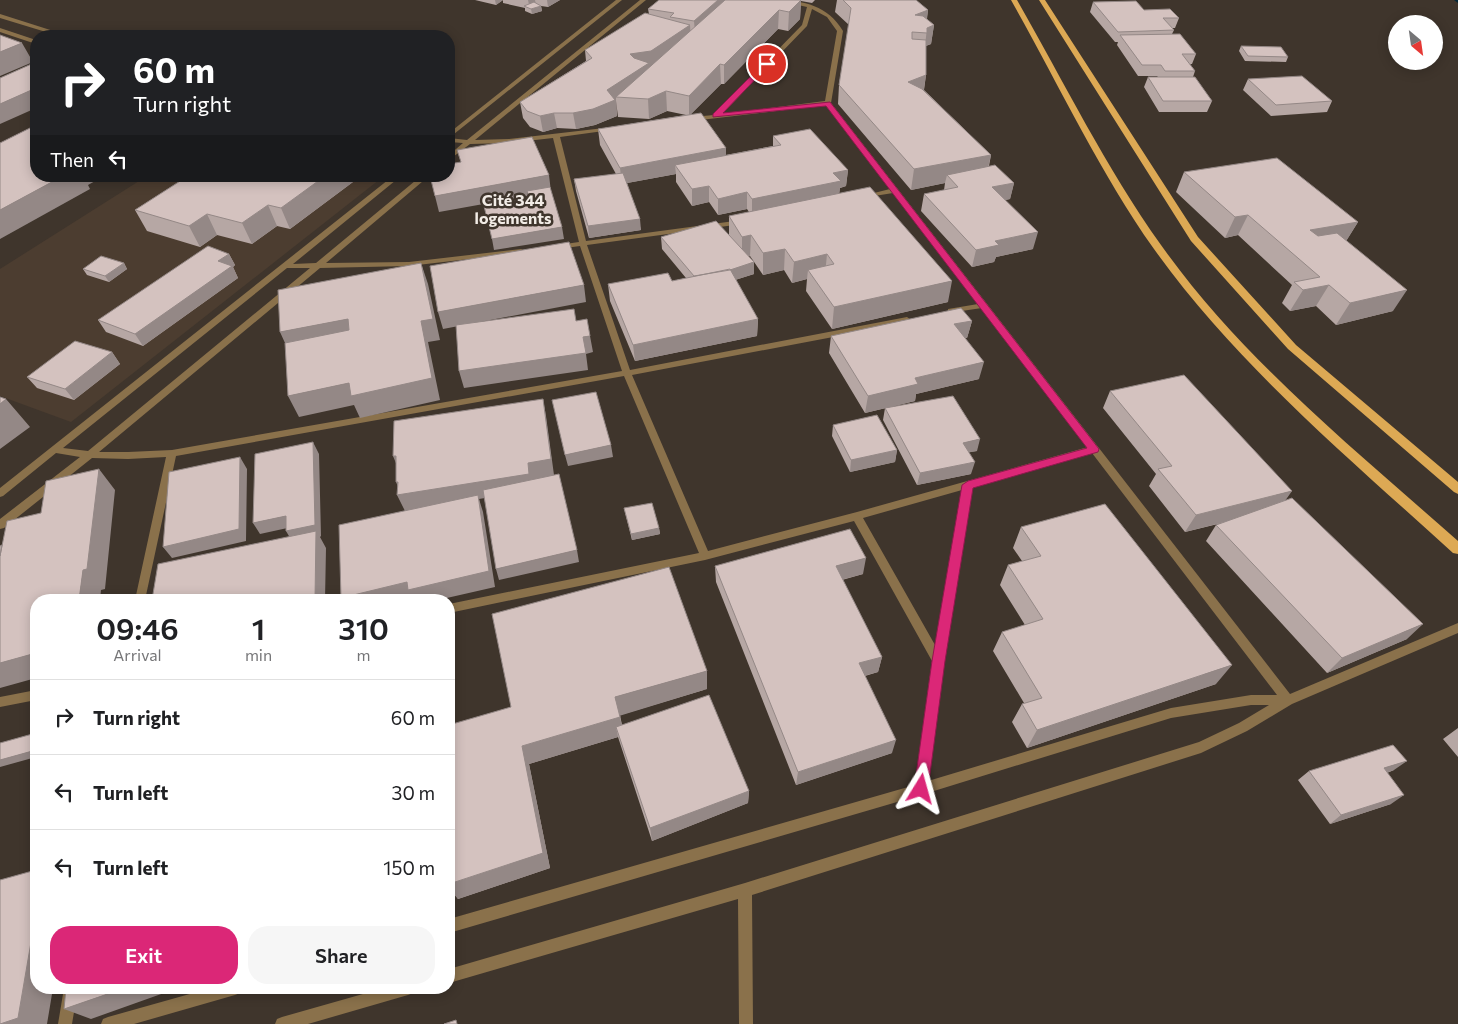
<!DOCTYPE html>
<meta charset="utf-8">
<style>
body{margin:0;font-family:Commissioner,sans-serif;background:#f6f6f6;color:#202124;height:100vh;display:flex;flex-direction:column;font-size:19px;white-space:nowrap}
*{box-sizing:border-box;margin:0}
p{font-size:16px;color:#757577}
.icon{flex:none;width:28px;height:28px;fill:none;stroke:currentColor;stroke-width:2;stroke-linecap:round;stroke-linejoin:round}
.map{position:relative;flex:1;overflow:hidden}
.side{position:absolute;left:30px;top:594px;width:425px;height:400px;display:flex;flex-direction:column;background:#fff;border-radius:20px;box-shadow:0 2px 12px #0003}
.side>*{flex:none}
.guide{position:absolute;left:30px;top:30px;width:425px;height:152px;border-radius:20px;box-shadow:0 2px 12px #0003;background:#202124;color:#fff;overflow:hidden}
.needle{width:32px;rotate:151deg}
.controls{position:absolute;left:1388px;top:15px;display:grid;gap:10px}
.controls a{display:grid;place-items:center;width:55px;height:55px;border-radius:50%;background:#fff;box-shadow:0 2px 12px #0003;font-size:25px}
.pin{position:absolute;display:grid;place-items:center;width:42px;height:42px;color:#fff;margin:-21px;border:2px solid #fff;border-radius:50%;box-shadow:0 1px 5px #0007}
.me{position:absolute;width:55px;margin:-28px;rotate:8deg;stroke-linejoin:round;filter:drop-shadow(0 0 4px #0008)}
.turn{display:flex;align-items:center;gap:18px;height:105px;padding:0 20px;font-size:22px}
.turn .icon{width:65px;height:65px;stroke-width:2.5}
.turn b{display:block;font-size:35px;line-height:42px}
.then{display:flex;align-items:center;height:48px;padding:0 20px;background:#0003;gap:10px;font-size:19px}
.eta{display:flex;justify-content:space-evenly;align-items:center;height:85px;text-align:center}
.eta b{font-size:30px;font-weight:600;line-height:35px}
.cta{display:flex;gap:10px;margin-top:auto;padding:10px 20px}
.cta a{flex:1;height:58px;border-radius:20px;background:#db2777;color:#fff;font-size:20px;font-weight:600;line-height:58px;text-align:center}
.cta a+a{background:#f6f6f6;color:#202124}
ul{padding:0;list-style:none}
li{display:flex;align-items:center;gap:15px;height:75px;padding:0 20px;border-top:1px solid #e0e0e0}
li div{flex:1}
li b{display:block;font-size:19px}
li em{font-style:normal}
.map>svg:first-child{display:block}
.built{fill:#4c3d30}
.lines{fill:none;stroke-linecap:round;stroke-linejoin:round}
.stream{fill:#052737;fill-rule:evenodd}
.minor{fill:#8a714b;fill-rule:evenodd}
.primary{fill:#dda954;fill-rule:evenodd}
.wall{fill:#b6a7a4}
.shaded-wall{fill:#948886}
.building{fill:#d4c2bf;stroke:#948886}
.route{fill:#db2777;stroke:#8e194d}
.labels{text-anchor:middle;stroke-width:5;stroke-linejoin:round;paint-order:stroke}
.far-district-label{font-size:16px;font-weight:bold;fill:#f2ece6;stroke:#3f352c}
</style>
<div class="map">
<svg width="1458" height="1024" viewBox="0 0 1458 1024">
<rect width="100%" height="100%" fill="#3f352c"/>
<path class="built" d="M147 176H384L71 422 0 396V269Z"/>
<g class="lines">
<path class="stream" d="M1454 0H1458V3Z"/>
<path class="minor" d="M616 0H622L449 138V133Z
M640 0H646L475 140 509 139 613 127 614 128 611 130 560 137 586 241 742 220 746 222 742 224 587 245 630 370 907 317 911 320 907 323 632 375 708 551 857 512 1088 447 982 308 948 313V309L978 304 893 193 862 198V196L890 189 826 105 692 121 689 119 692 117 714 115 802 25 807 7 776 0C804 0 828 6 843 31L831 103 1290 694 1458 623V633L1292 704 1247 731 1201 753 752 895 753 1024H739L738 899 449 983V969L745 883 1199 742 1239 723 1269 705H1251L1171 718 921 795 449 933V919L915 785 932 661 854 521 705 560 449 613V604L699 553 624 376 176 456 145 600H135L166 457 128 459 92 458 4 528 0 529V519L80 457 56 453 3 496 0 497V488L393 176H401L293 264 316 263 421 176H429L326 263 409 262 521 249 525 251 521 253 409 266 320 268 99 452H128L172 450 622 371 580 246 558 249 554 247 558 245 579 242 553 138 509 143 470 144 449 160V155L463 143 449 142V138L467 140ZM812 9 827 17 837 31 825 101 722 114 807 26ZM287 268H310L88 451 63 448ZM1092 453 1277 695H1251L1171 708 928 781 944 661 973 487ZM962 490 935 645 863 518Z
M0 14 66 35 67 36H59L0 18Z
M0 28 36 40V44L0 32Z
M36 690V700L0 707V697Z
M64 988H78L72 1024H58Z
M211 988H242L240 993 235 995 134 1024H101L103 1019 108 1017Z
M384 988H415L413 993 408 995 308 1024H275L277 1019 282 1017Z"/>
<path class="primary" d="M1011 0H1017C1064 82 1106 168 1161 245 1242 359 1354 449 1458 541V554L1453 553C1349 458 1237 365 1154 249 1099 171 1058 83 1011 0Z
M1039 0H1045L1198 237 1296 345 1458 482V494L1454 492 1288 349 1191 241Z"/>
</g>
<path class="wall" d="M475 0H560L548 7 541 6 542 11 532 14 525 11V8L503 3V0L496 5Z
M659 0H815L812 3 801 1 800 19 788 31 778 29 724 84H721L691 114 726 155 773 146V136L848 170 846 186 840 188 839 193 948 302 832 329 806 291 807 279 792 283 784 270 763 275 750 256H748L754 274 735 280 758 319 757 336 635 361 610 301 608 284 672 281 686 278 662 249 661 237 729 234V216L749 212 747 209 718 215 709 202 692 206 676 182V174L627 183 641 230 589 238 576 191 574 179 616 174 600 145 598 129 686 115 667 111 649 119 618 117 616 101 617 116 595 125 576 129 557 128 543 132 530 127 523 118 520 102 586 61 585 50 649 14 648 9Z
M837 0H916L928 10 927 19 934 25 931 44 926 46V75L924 90 991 155 989 166 1014 183 1010 199 1005 200 1033 249 996 257 994 262 972 267 921 211 924 194 944 190 945 183 911 190 838 104 839 85 849 25 835 12Z
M1093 2 1144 10 1179 18 1175 28H1172L1174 30 1172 34 1196 54 1192 64H1190L1195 71 1193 77 1212 101 1207 112H1159L1144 87 1148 77H1158L1157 76H1138L1117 45 1118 42H1115L1090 12Z
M1241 46 1288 57 1286 62 1245 61 1239 51Z
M1248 79 1332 101 1327 112 1271 116 1243 90Z
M1184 172 1358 222 1346 241 1393 311 1336 325 1316 306 1290 311 1282 303 1292 285 1238 235 1225 238 1176 192Z
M188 176H361L290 229 277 226 252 244 217 235 200 247 147 231 135 210Z
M229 254 235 265 233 267 238 278 143 346 106 332 98 320Z
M124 263 127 269 109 282 87 275 83 269Z
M972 321 967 338H965L979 379 916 394 915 401 865 413 829 353 831 336Z
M112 352 120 364 74 400 37 388 27 377Z
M1110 391 1285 501 1407 639 1327 673 1206 541 1216 525 1226 522 1185 532 1149 486 1156 474 1103 408Z
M885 408 977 451 969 452 971 474 917 485 883 420Z
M833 425 897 450 895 462 850 472 832 436Z
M624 508 659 528 660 534 632 540Z
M1021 527 1216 684 1027 748 1012 722 1022 704 1024 703 993 651 1002 632 1025 625 1000 585 1008 565 1022 561 1013 548Z
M715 566 863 574 842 580 882 657 878 672 865 676 892 753 796 785 716 582Z
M707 689 620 715 622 725 749 791 748 803 652 841 618 737 529 764 550 868 458 899 451 890 452 897 449 898V725Z
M1458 728V757L1443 739Z
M1394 770 1387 773 1391 804 1330 824 1298 780 1309 771Z"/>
<path class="shaded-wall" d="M495 0H503L496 5Z
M528 0H535L536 5 530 9Z
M547 0H560L548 7Z
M718 0H726L695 32 694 21Z
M801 0 800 19 788 31 789 12Z
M541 6 542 11 532 14 531 9Z
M779 10 778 29 724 84V65Z
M928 10 925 29 915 15Z
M690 25 691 40 616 97V101L617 116 595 125 576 129 573 113 607 90 630 54Z
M934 25 931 44 925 46 927 28Z
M22 43 33 62 0 76V52Z
M720 64 721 84 689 116V96Z
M926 75 923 95 908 82Z
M36 88V108L0 124V104Z
M666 91 667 111 649 119 648 99Z
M554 113 557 128 543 132 540 116Z
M726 148V164L675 165 676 174 622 184 620 168Z
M991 155 986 176 947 175 945 183 911 190 914 169Z
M848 170 846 186 840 188 839 198 752 215V199L833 173Z
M549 175 551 192 527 191 528 196 439 212 435 196Z
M63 176H104L88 185 90 189 0 239V210Z
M325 176H361L290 229 281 208Z
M1014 183 1010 199 988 204 992 187Z
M709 186V202L692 206V189Z
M747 192V209L718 215V199Z
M268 205 277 226 252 244 242 223Z
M207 214 217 235 200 247 189 226Z
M1248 215 1238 235 1225 238 1235 217Z
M640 219 641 230 589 238 588 226Z
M1358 222 1345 243 1298 251 1310 230Z
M562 227 564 239 494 250 492 239Z
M1038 232 1033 249 996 257 994 262 972 267 976 250 995 241Z
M751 235 750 256 742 258V237Z
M785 249 784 270 763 275V253Z
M229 254 235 265 233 267 238 278 143 346 135 334 218 261Z
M827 254 825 275 808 270 807 279 792 283 794 262Z
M754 262V274L697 292V280Z
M124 263 127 269 109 282 105 276Z
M421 263 428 284 440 340 428 342 440 400 360 418 354 405 299 417 288 396 349 383 421 321Z
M952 281 948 302 832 329 834 307Z
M584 285 586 302 443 329 438 312Z
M1329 285 1316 306 1290 311 1303 290Z
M1407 290 1393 311 1336 325 1350 303Z
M348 319 356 340 290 354 280 332Z
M758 319 757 336 635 361 633 345Z
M972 321 967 338 950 341 954 324Z
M590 336 593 352 586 354 588 370 464 388 459 371 583 337Z
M112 352 120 364 74 400 65 389Z
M984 362 979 379 916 394 915 401 865 413 868 396 915 378Z
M6 399 30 427 0 449V404Z
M543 399 546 416 554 475 533 490 479 499 483 512 495 587 438 600H413L412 598 405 600H342L341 598 405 511 397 495 401 494 396 482 528 463Z
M980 439 977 451 960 454 963 443Z
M313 442 319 454 321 536 320 537 326 548 325 600H315L293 543 286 531Z
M611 445 613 457 568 466 565 455Z
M897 450 895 462 850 472 851 460Z
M393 456H396L400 473Z
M240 457 247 469 246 541 172 558 163 547Z
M975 462 971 474 917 485 920 473Z
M99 469 115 490 105 589 101 590 100 600H79L83 570Z
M1292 491 1280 508 1185 532 1196 515Z
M286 516 292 527 260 534 253 523Z
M659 528 660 534 632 540 631 534Z
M577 550 579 562 499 580 496 569Z
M866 558 863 574 833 582 836 566Z
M1423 624 1407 639 1327 673 1342 658Z
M36 653V678L0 688V663Z
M882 657 878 672 856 678 859 663Z
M1232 665 1216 684 1027 748 1037 730Z
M707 671V689L619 716 615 697Z
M620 717 624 735 616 727 618 737 529 764 550 868 458 899 451 890 452 897 449 898V875L522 746Z
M896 740 892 753 796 785 798 772Z
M36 750V757L0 767V760Z
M1407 761 1394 770 1372 778 1384 768Z
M749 791 748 803 652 841 650 828Z
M1404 795 1391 804 1330 824 1341 815Z
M36 913V988H53L47 1024H0Z
M125 988H178L91 1019 64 1009Z"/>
<path class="building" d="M659 0H718L694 21 670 17 674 13 648 9Z
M725 0H801L789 12 779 10 724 65 720 64 689 96 666 91 648 99 616 97Z
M843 0H916L928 10 915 15 923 16 934 25 927 28V33L912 32V39L926 40V75L908 82 922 89 991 155 914 169 839 85 851 8Z
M1136 1 1144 10 1170 9 1179 18H1163L1174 30 1118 32 1093 2Z
M534 2 541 6 531 9 524 6Z
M645 13 690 25 651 51 630 54 634 58 649 63 607 90 615 100 593 109 573 113H554L540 116 527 111 520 102 592 58 585 50Z
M1180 34 1196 54H1182L1195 71H1165L1161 65H1142L1120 35Z
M0 35 22 43 0 52Z
M1241 46 1281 47 1288 57 1248 56Z
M36 62V88L0 104V78Z
M1302 76 1332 101 1276 105 1248 79Z
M1148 77H1195L1212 101H1163Z
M701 113 726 148 620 168 598 129Z
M36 125V176H63L0 210V143Z
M810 129 848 170 833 173 841 181 752 199 747 192 718 199 709 186 692 189 675 165 781 145 773 136Z
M532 137 549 175 435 196 430 176H449V164L461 162 457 150Z
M1277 158 1358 222 1310 230 1318 236 1337 233 1407 290 1350 303 1329 285 1303 290 1294 282 1320 277 1248 215 1235 217 1184 172Z
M995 165 1014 183 992 187 1038 232 995 241 999 245 976 250 924 194 958 187 947 175Z
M623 173 640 219 588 226 574 179Z
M188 176H325L281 208 268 205 242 223 207 214 189 226 135 210Z
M550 187 562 227 492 239 484 206 530 199 527 191Z
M870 187 952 281 834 307 808 270 834 264 827 254 794 262 785 249 763 253 751 235 742 237 729 216Z
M716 221 754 262 730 270 694 276 661 237Z
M569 242 584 285 438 312 430 266Z
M208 246 229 254 218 261 232 266 135 334 98 320Z
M101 256 124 263 105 276 83 269Z
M421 263 433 319 421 321 432 378 351 396 349 383 288 396 285 343 349 330 348 319 280 332 278 290Z
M730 269 758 319 633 345 608 284 668 273 672 281Z
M961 308 972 321 954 324 984 362 915 378 918 384 868 396 831 336Z
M574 309 576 321 587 319 590 336 583 337 586 353 459 371 456 325Z
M75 341 112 352 65 389 27 377Z
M1184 375 1292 491 1196 515 1158 469 1172 466 1110 391Z
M596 392 611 445 565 455 552 400Z
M953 396 980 439 963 443 975 462 920 473 885 408Z
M0 397 6 399 0 404Z
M543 399 551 459 528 463 529 474 397 495 398 482H396V456H393L394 421Z
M877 415 897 450 851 460 833 425Z
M313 442 315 525 286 531V516L253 523 255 454Z
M240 457 239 529 163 547 169 472Z
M99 469 87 569 83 570 79 600H36V653L0 663V556L7 521 41 513 46 481Z
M559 474 577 550 496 569 483 490Z
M478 495 489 571 408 590 407 582 341 598 339 525Z
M1292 498 1423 624 1342 658 1216 525Z
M652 503 659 528 631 534 624 508Z
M1105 504 1232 665 1037 730 1022 704 1042 698 1002 632 1043 619 1008 565 1041 556 1021 527Z
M850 529 866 558 836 566 882 657 859 663 896 740 798 772 715 566Z
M316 531 315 600H152L158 564Z
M2 545 0 556V546Z
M669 567 707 671 615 697 620 717 522 746 543 853 449 884V725L511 707 492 614Z
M709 695 749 791 650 828 616 727Z
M36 733V750L0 760V743Z
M1393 745 1407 761 1384 768 1404 795 1341 815 1309 771Z
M36 870V913L18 1018 0 1024V880Z
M66 988H125L64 1009Z
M456 1020 457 1024H444Z"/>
<path class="route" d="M765 62 770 64 723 113 830 102 1099 449 1098 452 973 488 945 661 928 789 926 794 921 796 916 794 914 789 932 661 962 485 968 481 1087 448 826 106 713 117V114Z"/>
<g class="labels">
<g class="far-district-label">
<text x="513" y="206">Cité 344<tspan x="513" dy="18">logements</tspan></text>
</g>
</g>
</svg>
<div class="controls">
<a><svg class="needle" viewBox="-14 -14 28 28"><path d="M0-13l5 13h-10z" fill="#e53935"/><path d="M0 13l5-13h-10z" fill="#757577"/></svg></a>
</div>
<div class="pin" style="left:767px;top:64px;background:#d93025"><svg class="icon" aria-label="arrive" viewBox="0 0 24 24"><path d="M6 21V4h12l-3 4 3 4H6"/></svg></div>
<svg class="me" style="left:921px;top:789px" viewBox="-20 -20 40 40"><path d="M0-17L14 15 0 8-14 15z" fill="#db2777" stroke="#fff" stroke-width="4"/></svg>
<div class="guide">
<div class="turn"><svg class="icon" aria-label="right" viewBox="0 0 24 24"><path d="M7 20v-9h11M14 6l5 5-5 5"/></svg><div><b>60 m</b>Turn right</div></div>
<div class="then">Then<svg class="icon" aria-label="left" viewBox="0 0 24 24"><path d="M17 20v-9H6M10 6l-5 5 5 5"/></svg></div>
</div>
<section class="side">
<div class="eta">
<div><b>09:46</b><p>Arrival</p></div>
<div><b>1</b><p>min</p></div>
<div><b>310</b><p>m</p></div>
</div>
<ul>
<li><svg class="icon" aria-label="right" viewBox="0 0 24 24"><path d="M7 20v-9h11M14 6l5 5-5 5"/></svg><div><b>Turn right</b></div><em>60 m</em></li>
<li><svg class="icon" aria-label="left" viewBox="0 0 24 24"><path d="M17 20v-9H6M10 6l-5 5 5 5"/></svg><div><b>Turn left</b></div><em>30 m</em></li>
<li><svg class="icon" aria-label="left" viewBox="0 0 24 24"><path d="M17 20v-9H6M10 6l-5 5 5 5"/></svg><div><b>Turn left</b></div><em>150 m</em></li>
</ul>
<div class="cta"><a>Exit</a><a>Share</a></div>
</section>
</div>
